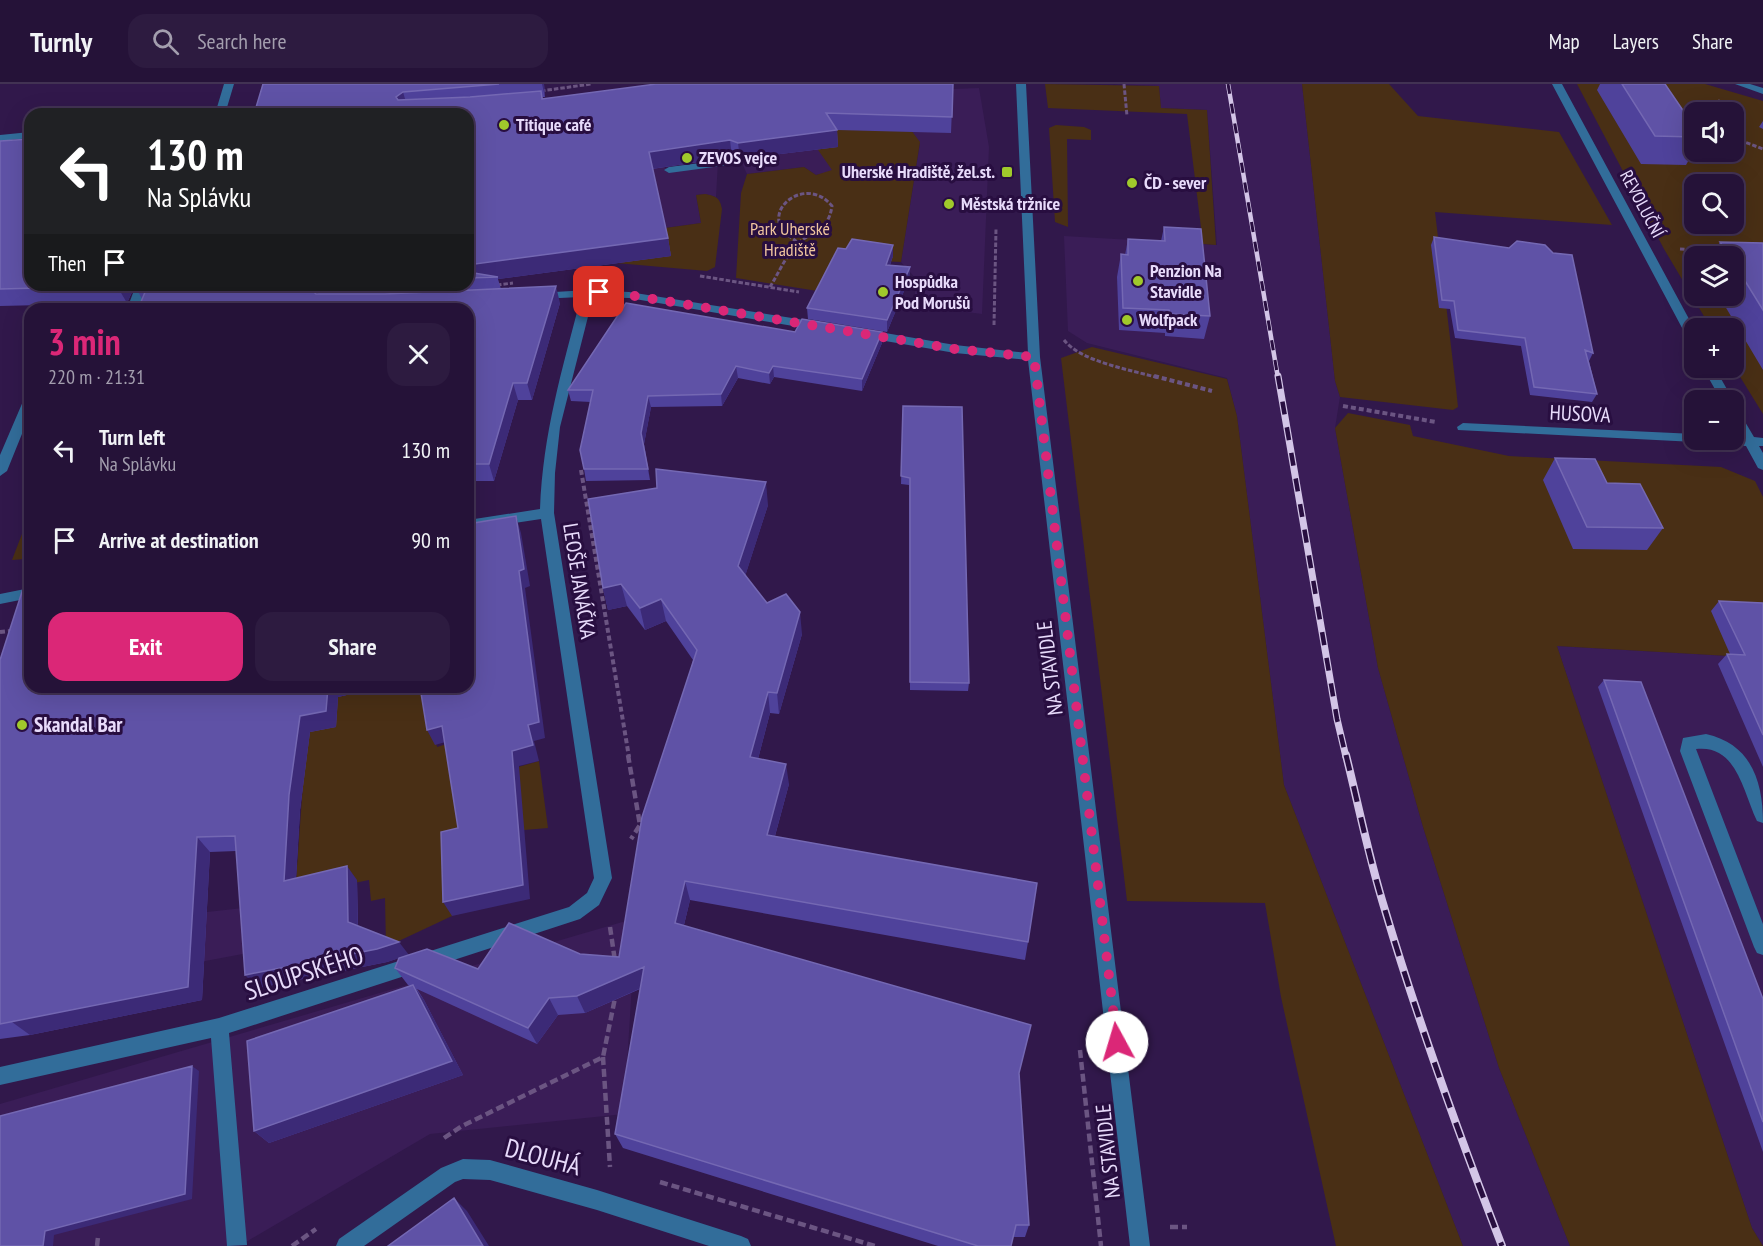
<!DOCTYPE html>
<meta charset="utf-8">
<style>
body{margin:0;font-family:"PT Sans Narrow",sans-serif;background:#2d1b40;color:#f1f3f6;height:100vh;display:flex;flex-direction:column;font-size:22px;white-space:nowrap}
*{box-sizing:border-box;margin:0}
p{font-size:20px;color:#a39eae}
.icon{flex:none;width:33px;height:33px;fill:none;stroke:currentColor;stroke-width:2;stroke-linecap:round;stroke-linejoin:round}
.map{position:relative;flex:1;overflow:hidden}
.drawer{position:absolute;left:24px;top:219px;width:450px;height:390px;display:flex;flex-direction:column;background:#251238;border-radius:18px;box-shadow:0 6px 24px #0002,0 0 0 2px #423253}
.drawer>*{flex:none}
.top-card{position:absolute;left:24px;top:24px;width:450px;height:183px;border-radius:18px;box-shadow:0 6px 24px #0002,0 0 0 2px #423253;background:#202124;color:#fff;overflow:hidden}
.controls{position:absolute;left:1684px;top:18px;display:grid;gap:12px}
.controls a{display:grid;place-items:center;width:60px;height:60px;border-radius:12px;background:#251238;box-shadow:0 6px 24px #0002,0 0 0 2px #423253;font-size:30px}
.pin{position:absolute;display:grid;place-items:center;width:51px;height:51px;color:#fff;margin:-26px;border-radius:12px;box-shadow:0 3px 9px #0006}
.me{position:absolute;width:66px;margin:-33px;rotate:354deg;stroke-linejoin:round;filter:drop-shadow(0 0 4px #0008)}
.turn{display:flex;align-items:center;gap:21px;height:126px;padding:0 24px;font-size:27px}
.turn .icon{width:78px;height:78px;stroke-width:2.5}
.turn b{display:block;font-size:42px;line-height:51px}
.then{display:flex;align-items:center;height:57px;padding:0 24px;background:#0003;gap:12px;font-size:22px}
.round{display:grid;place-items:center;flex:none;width:63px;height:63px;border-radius:18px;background:#2d1b40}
.overview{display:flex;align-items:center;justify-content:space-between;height:102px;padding:0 24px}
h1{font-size:36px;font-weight:700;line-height:45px;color:#db2777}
.action{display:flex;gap:12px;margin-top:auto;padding:12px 24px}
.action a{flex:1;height:69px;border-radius:18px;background:#db2777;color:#fff;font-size:24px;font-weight:700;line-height:69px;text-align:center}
.action a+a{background:#2d1b40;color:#f1f3f6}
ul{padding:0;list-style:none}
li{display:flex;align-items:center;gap:18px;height:90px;padding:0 24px}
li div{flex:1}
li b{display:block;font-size:22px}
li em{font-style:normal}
header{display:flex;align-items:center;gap:36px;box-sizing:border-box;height:84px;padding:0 30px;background:#251238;border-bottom:2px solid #423253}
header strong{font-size:28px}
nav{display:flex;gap:33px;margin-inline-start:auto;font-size:21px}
.search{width:420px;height:54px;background:#2d1b40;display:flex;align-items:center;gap:15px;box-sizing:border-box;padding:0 21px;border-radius:18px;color:#a39eae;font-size:22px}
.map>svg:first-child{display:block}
.built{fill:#3a1d57}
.green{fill:#492f15;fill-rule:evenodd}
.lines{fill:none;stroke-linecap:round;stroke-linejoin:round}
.path-far2{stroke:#6b5582;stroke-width:3;stroke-dasharray:4.5 2;stroke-linecap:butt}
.path-far1{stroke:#6b5582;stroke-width:4;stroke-dasharray:5 3;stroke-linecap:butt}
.path{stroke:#6b5582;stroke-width:4.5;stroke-dasharray:8 4;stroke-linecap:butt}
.minor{fill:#326d9a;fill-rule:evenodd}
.rail-far2-casing{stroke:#d3c5e7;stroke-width:4.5}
.rail-far1-casing{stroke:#d3c5e7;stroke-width:7}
.rail-casing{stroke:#d3c5e7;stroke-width:8}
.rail-far2{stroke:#280e40;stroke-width:3;stroke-dasharray:10;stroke-linecap:butt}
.rail-far1{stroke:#280e40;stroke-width:4.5;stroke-dasharray:13;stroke-linecap:butt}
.rail{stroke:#280e40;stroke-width:5;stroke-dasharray:16;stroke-linecap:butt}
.wall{fill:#4f429b}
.shaded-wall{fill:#3c2a77}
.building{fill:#5f52a6;stroke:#7468b3;stroke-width:1.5}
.route{stroke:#db2777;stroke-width:10;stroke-dasharray:0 18}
.poi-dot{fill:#a0c92b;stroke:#280e40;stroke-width:2}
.labels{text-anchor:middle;stroke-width:6;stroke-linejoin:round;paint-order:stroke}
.far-poi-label{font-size:18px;font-weight:bold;fill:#e8dbfb;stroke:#280e40;text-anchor:start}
.far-street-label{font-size:18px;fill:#e8dbfb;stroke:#280e40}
.far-park-label{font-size:18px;fill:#f0c59e;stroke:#280e40}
.street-label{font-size:21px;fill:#e8dbfb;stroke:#280e40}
.poi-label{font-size:21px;font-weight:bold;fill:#e8dbfb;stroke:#280e40;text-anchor:start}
.near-street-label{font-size:26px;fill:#e8dbfb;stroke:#280e40}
</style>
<header>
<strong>Turnly</strong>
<div class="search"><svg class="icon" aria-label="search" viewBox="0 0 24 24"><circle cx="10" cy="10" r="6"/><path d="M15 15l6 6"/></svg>Search here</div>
<nav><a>Map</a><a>Layers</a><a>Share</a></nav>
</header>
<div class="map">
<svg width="1763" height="1162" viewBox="0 0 1763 1162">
<rect width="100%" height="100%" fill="#31184b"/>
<path class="built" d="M1113 0H1302L1335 297 1340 313 1335 344 1378 584 1423 743 1499 984 1570 1162H1463L1284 701 1237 332 1227 294 1087 259 1068 247 1064 152 1217 161 1207 26 1161 24 1159 2Z
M979 4 989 63 982 230 912 221 918 197 901 178 920 59 902 43 928 6Z
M808 24 850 83 816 91 804 83 747 90 722 37Z
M657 41 665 84 718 77 716 113 705 110 696 111 701 139 665 144 526 104Z
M1557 562 1763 574V1162L1752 1144Z
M252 823 248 869 61 904 135 836Z
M636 834 624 1030 430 1050 239 1162H0V1020Z"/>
<path class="green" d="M1045 0 1159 2 1161 24 1207 26 1216 161 1203 160 1187 30 1048 24Z
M1302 0H1389L1418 32 1559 48 1612 141 1435 128 1456 304 1458 323 1453 326 1340 313 1335 297Z
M1577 0H1705L1763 17V330L1734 283V244H1711L1664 165ZM1695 28H1734V68H1695ZM1695 100H1734V140H1695ZM1695 172H1734V212H1695Z
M791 27 911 46 920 58 901 178 835 175 824 208 736 194 741 109 747 90 804 83 816 91 832 86Z
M1056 41 1084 43 1091 46V56L1067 55 1068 143 1055 138 1049 44Z
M705 110C715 112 720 113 722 125L715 183 707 187 616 179 670 172 665 144 701 139 696 111Z
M1092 263 1227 295 1237 332 1284 701 1463 1162H1336L1281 913 1265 819 1127 817 1061 274Z
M1348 329 1410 341 1413 352 1509 372 1721 383 1755 397 1763 413V574L1557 562 1752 1144 1763 1162H1570L1499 984 1423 743 1378 584 1335 344Z
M30 429V462L25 475 12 476Z
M382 603H424L433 638 437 663 450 659 515 684 539 677 548 744 524 746 450 764 452 832 386 863 385 814 371 817 369 796 295 811 303 700 134 666 335 643 338 613Z"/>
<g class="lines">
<path class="path-far2" d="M1124 0 1127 32
M541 7 591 0
M1713 28 1720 16
M1734 54 1763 65
M1680 165 1717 168
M700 192 799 208
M497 201 513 199
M770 203C778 190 785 174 795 162 811 146 828 149 832 122 808 92 765 122 783 147 787 151 794 155 798 159
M994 241 996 145
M1064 256C1081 278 1132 286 1159 294"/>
<path class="path-far1" d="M1154 292 1212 307
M1343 322 1436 338
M581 386 629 673
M0 548 10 547"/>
<path class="path" d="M628 671 640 741 631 755
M610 843 615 877
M1080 966 1101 1162
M603 973 610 1083
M444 1054 462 1042 603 973 615 914
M660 1098 875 1162
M1170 1143H1187
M97 1162 98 1153
M292 1162 316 1145"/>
<path class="minor" d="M224 0H234L225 30H215Z
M1016 0H1026L1040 273 1150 1162H1130L1028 276 955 269 862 253 856 249 862 245 955 261 1028 269Z
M1552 0H1562L1695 246V261L1689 257Z
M1735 0H1750L1763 4V10Z
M30 48V54L0 57V51Z
M732 75 736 76V80L669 89 664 86 669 83Z
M136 201H148L139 225H127Z
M588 206 629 208 817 238 823 242 817 246 629 214 593 213 560 343 555 389 554 429 612 794 599 821 580 835 229 949 247 1161 227 1162 211 954 0 1001V983L219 934 569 823 587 809 594 794 541 435 468 446V436L540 425C543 349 562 286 581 213L538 215 532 212 538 209Z
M1703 284H1715L1733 316H1721Z
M30 311V330L7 387 0 392V371L24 315Z
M1734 325 1738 326 1754 353 1763 354V362H1759L1763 369V386L1758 384 1746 362 1717 360 1711 356H1734V352L1741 353 1734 340Z
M1463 339 1695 350V356H1701L1695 358 1458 346 1457 343Z
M30 504V514L0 520V510Z
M1706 650C1751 660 1763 697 1763 739L1757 737C1743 708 1737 660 1696 665L1763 840V871L1757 869 1754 863 1680 667 1683 654Z
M463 1075 490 1076 597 1106 741 1152 748 1155 751 1162H709L597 1126 490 1096 463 1095 455 1098 364 1162H336L339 1155 441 1084Z"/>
<defs>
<path id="rail-far2" d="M1228 0 1278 294"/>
<path id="rail-far1" d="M1278 292 1337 635 1346 673"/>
<path id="rail" d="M1346 671C1359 723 1369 775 1385 826 1419 940 1459 1051 1502 1162"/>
</defs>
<use href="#rail-far2" class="rail-far2-casing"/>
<use href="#rail-far1" class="rail-far1-casing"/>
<use href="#rail" class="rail-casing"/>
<use href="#rail-far2" class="rail-far2"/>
<use href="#rail-far1" class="rail-far1"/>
<use href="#rail" class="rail"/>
</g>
<path class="wall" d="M263 0H544L545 13H543V14L953 0 951 49 837 46 838 63 740 75 732 73 652 85 668 154 671 172 498 195 501 205 560 219 532 316H518L494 397H468V225L142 215 135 202 127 219 0 222V57L30 201H468V30Z
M1600 0H1665L1695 44V65L1686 81 1641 80 1597 6Z
M1763 37V45L1759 43Z
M1164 143 1210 232 1204 255 1165 252V249L1119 246 1117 193 1121 170 1125 171 1128 155 1161 157Z
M1434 153 1593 269 1589 277 1597 310 1592 318 1530 311 1521 262 1455 254 1450 225 1439 224 1431 161Z
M1720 158 1763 159V286L1719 212H1734V172H1712Z
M893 172 890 181 910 183 909 195 887 248 808 235 807 224Z
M795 248 882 259 862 307 774 293 770 300 738 294 722 322 651 323 644 360 650 396 586 397 584 385 591 318 571 317 568 306Z
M903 322 969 599 968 607 910 606 909 401 901 400Z
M1555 374 1607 399 1663 444 1647 466 1573 465 1543 396Z
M768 421 745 492 767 519 802 550 779 630 770 629 758 675 789 700 775 752 1028 858 1025 876 690 816 684 841 1019 989 1029 1141 1025 1153H1013L1011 1162H938L623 1064 615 1050 640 905 585 929 558 931 537 960 417 905 424 916 463 991 269 1059 254 1047 410 902 408 901 395 884 399 874 387 878 258 904 236 767 210 768 202 916 30 951 0 955V576L30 603H382L338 613 336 643 310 648 300 726 296 794 357 796 358 842 409 871 478 885 580 870 619 873 693 576 666 537 645 546 627 522 608 526 603 504Z
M1719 517 1763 519V683L1718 580 1727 570H1730L1711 527Z
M1604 596 1763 915V1068L1598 603Z"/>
<path class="shaded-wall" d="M542 0H544L545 13Z
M403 8 408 25 396 13Z
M837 46 838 63 740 75 738 59Z
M730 56 732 73 651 85 649 68Z
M668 154 671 172 498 195V193L468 194V181Z
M893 161V172L886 192V181Z
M910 183 909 195 887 248V236Z
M117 201H135L127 219 117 202Z
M556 202 560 219 532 316 527 299Z
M316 204 323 221 314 208Z
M882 248V259L862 307V295Z
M736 282 738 294 722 322 721 310Z
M773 282 774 293 770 300 769 289Z
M513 299 518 316 494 397 489 380Z
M648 312 651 323 644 360 650 396 641 349Z
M766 398 768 421 741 505 738 482Z
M516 432 521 449 530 502 525 504 545 654 534 657 539 677 519 682 530 815 452 832 443 818 512 667 528 641Z
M621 500 627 522 608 526 603 504Z
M661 515 666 537 645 546 640 524Z
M800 528 802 550 779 630 777 609Z
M328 603H382L338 613 336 643 310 648 300 726 295 812 284 797 289 711 300 632Z
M768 608 770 629 753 694 750 673Z
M442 642 449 657 435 661 427 646Z
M786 680 789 700 770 770 767 751Z
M197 753 210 768 202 916 30 951 12 938Z
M347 782 357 796 358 852 348 838Z
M685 797 690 816 680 857 675 839Z
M399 858 409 871 387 878 258 904 245 891Z
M644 883 650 900 585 929 577 912Z
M413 901 424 916 463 991 269 1059 254 1047Z
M549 914 558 931 537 960 528 944Z
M192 982 199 987 192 1115 54 1151 53 1162H43L45 1147Z
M454 1114 467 1127 489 1162H483Z"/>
<path class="building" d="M263 0H499L403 8 396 13 398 16 470 13 541 7 542 15 656 0H953L952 33 826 29 837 46 738 59 730 56 649 68 668 154 468 181V30H254Z
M1622 0H1665L1695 44V53L1655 52Z
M30 55V201L117 202 0 205V57Z
M1164 143 1201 145 1210 232 1170 230 1169 226 1123 224 1121 170 1128 171V155L1165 157Z
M1434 153 1509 164 1517 157 1545 161 1553 169 1572 171 1593 269 1585 266 1597 310 1534 303 1525 254 1458 246 1454 217 1442 216Z
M852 155 893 161 886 181 910 183 887 236 807 224 838 164 846 165Z
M1720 158 1763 159V226L1734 179V172H1730Z
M468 188 498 193 468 194Z
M134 201H360L316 204 314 208 316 210H385L556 202 527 299H513L489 380H468V225H138L148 201Z
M626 219 795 248 802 235 882 248 862 295 773 282 769 289 736 282 721 310 648 312 641 349 648 385H584L580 366 593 306H568Z
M903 322 962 323 969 599 910 598V394L901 392Z
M1555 374 1595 375 1607 399 1640 400 1663 444 1587 443Z
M656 385 766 398 738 482 767 519 786 510 800 528 777 609 768 608 750 673 786 680 767 751 1037 799 1028 858 685 797 675 839 1031 941 1019 989 1029 1141H1016L1011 1162H978L615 1050 644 883 577 912 549 914 528 944 395 884 399 874 427 865 478 885 509 839 580 870 619 873 642 733 697 566 661 515 640 524 621 500 603 504 588 415 657 404Z
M516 432 524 485 519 487 539 638 528 641 533 661 512 667 523 801 443 818 441 748 458 744 442 642 427 646 420 603H468V440Z
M30 483V603H328L326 627 300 632 289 711 284 797 347 782 348 838 399 858 377 865 245 891 235 752 197 753 188 903 0 940V576Z
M1719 517 1763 519V651L1727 570 1745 571Z
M1604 596 1641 598 1763 915V1038Z
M413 901 452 977 254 1047 247 957Z
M192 982 185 1110 45 1147 43 1162H0V1032Z
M454 1114 483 1162H388Z"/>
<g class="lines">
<path class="route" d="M599 208 629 211 955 265 1034 273 1117 958"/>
</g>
<g class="poi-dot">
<circle cx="504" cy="41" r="6"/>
<circle cx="687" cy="74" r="6"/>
<rect x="1001" y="82" width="12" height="12" rx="3"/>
<circle cx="1132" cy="99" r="6"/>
<circle cx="949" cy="120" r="6"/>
<circle cx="1138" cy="197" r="6"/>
<circle cx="883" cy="208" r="6"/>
<circle cx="1127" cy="236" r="6"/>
<circle cx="22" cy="641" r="6"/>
</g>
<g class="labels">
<g class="far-poi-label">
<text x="516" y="47">Titique café</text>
<text x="699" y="80">ZEVOS vejce</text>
<text x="995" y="94" text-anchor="end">Uherské Hradiště, žel.st.</text>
<text x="1144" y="105">ČD - sever</text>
<text x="961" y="126">Městská tržnice</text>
<text x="1150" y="193">Penzion Na<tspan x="1150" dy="21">Stavidle</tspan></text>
<text x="895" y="204">Hospůdka<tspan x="895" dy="21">Pod Morušů</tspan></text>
<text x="1139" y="242">Wolfpack</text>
</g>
<g class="far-street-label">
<text transform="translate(1642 120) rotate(62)" y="6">REVOLUČNÍ</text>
</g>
<g class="far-park-label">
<text x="790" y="151">Park Uherské<tspan x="790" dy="21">Hradiště</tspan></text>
</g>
<g class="street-label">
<text transform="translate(1580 330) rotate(3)" y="7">HUSOVA</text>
<text transform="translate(579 497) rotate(81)" y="7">LEOŠE JANÁČKA</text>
<text transform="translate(1050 584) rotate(-97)" y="7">NA STAVIDLE</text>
<text transform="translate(1108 1067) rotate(-96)" y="7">NA STAVIDLE</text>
</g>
<g class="poi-label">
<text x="34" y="648">Skandal Bar</text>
</g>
<g class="near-street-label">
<text transform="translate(304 889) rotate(-18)" y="9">SLOUPSKÉHO</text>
<text transform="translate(543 1073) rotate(15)" y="9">DLOUHÁ</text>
</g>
</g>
</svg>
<div class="controls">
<a><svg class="icon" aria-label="sound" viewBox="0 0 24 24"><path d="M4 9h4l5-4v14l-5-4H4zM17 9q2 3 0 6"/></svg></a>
<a><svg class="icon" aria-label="search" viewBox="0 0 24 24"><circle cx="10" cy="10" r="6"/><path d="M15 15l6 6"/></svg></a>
<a><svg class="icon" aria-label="layers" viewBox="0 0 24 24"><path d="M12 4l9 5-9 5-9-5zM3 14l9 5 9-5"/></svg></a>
<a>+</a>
<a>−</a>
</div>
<div class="pin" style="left:599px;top:208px;background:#d93025"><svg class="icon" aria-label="arrive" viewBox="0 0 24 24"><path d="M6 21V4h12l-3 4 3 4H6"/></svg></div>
<svg class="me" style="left:1117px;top:958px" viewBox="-20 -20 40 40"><circle r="19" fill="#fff"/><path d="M0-13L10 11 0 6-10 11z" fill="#db2777"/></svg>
<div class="top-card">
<div class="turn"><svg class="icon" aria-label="left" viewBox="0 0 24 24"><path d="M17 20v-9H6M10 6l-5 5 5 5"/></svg><div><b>130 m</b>Na Splávku</div></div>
<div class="then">Then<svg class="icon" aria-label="arrive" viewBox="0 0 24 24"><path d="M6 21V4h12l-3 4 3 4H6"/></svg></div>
</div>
<section class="drawer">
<div class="overview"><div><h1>3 min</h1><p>220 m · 21:31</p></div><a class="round"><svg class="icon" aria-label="close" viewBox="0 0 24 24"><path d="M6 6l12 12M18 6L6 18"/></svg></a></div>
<ul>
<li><svg class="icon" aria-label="left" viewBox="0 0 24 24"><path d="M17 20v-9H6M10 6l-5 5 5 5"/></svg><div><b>Turn left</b><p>Na Splávku</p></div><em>130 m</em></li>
<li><svg class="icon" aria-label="arrive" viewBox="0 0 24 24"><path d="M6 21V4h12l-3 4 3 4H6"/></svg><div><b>Arrive at destination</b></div><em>90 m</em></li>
</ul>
<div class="action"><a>Exit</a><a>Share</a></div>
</section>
</div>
